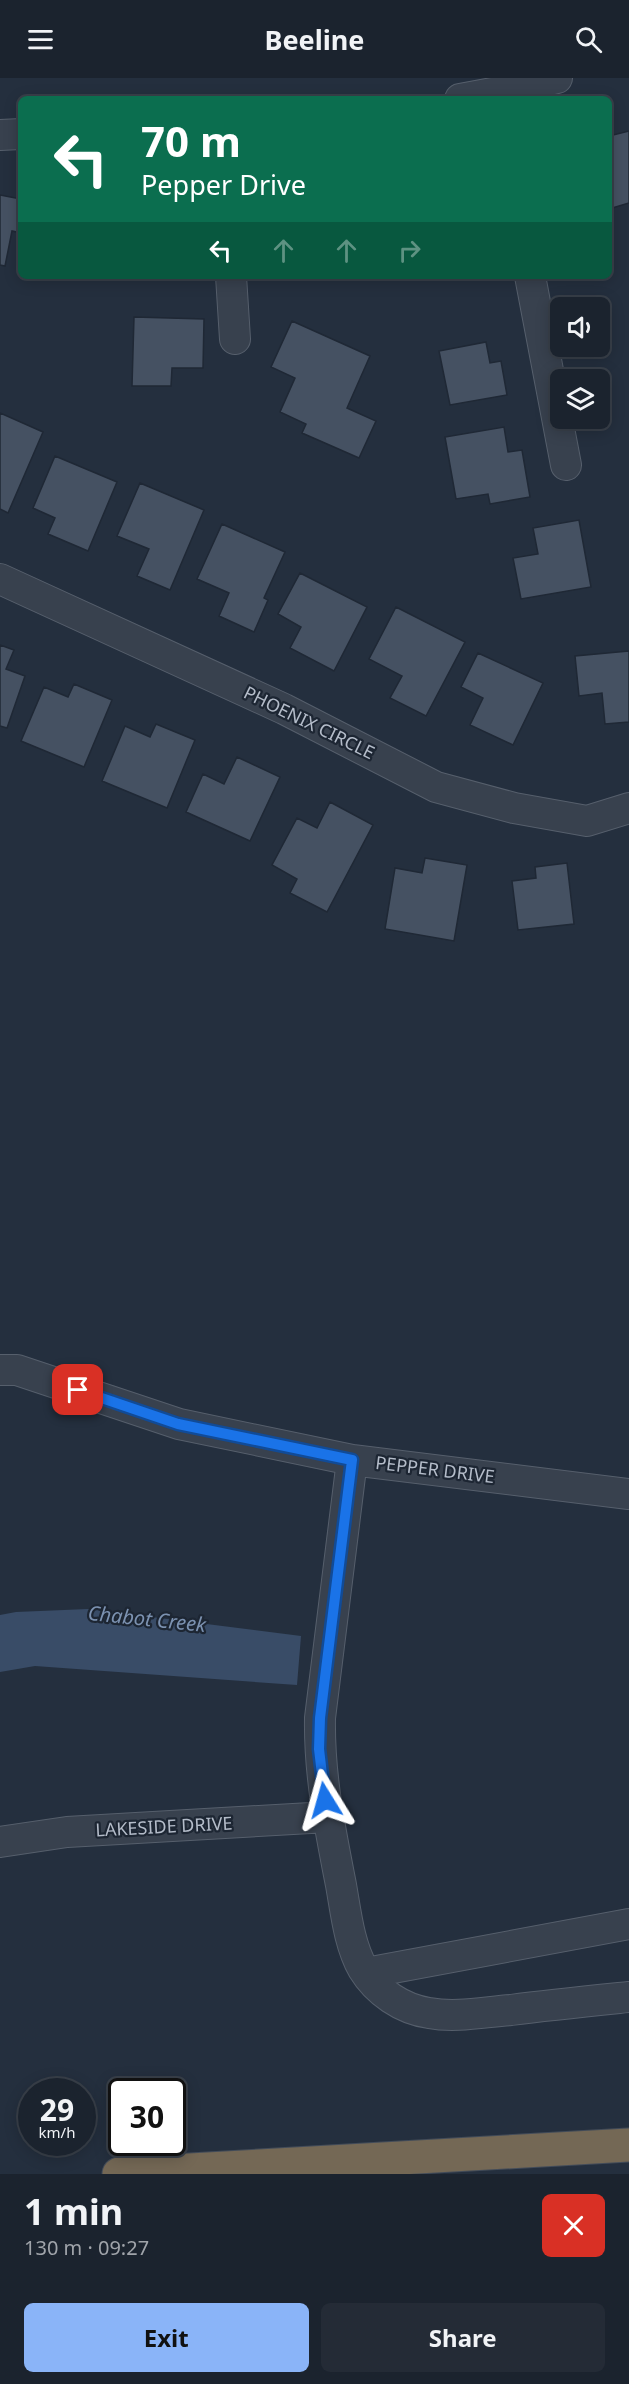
<!DOCTYPE html>
<meta charset="utf-8">
<style>
body{margin:0;font-family:"Noto Sans",sans-serif;background:#242b36;color:#f1f3f6;height:100vh;display:flex;flex-direction:column;font-size:22px;white-space:nowrap}
*{box-sizing:border-box;margin:0}
p{font-size:20px;color:#a0a4aa}
.icon{flex:none;width:33px;height:33px;fill:none;stroke:currentColor;stroke-width:2;stroke-linecap:round;stroke-linejoin:round}
.map{position:relative;height:2096px;overflow:hidden}
.panel{display:flex;flex-direction:column;background:#1b232e;flex:1}
.panel>*{flex:none}
.top-card{position:absolute;left:18px;top:18px;width:594px;height:183px;border-radius:9px;box-shadow:0 3px 15px #0003,0 0 0 2px #39404a;background:#0b6e4f;color:#fff;overflow:hidden}
.fabs{position:absolute;left:550px;top:219px;display:grid;gap:12px}
.fabs a{display:grid;place-items:center;width:60px;height:60px;border-radius:9px;background:#1b232e;box-shadow:0 3px 15px #0003,0 0 0 2px #39404a;font-size:30px}
.speed{position:absolute;left:18px;top:2000px;display:flex;gap:12px;font-size:30px;font-weight:700;text-align:center}
.speed>*{display:grid;place-content:center;width:78px;height:78px;border-radius:50%;background:#1b232e;box-shadow:0 3px 15px #0003,0 0 0 2px #39404a;line-height:1}
.speed small{font-size:15px;font-weight:400}
.speed .limit{border:3px solid #111;border-radius:9px;background:#fff;color:#111}
.pin{position:absolute;display:grid;place-items:center;width:51px;height:51px;color:#fff;margin:-26px;border-radius:12px;box-shadow:0 3px 9px #0006}
.me{position:absolute;width:66px;margin:-33px;rotate:352deg;stroke-linejoin:round;filter:drop-shadow(0 0 4px #0008)}
.turn{display:flex;align-items:center;gap:21px;height:126px;padding:0 24px;font-size:27px}
.turn .icon{width:78px;height:78px;stroke-width:2.5}
.turn b{display:block;font-size:42px;line-height:51px}
.lanes{display:flex;align-items:center;height:57px;padding:0 24px;background:#0003;justify-content:center;gap:30px;direction:ltr}
.lanes .off{opacity:.35}
.round{display:grid;place-items:center;flex:none;width:63px;height:63px;border-radius:9px;background:#242b36}
.summary{display:flex;align-items:center;justify-content:space-between;height:102px;padding:0 24px}
h1{font-size:36px;font-weight:700;line-height:45px}
.primary-button{display:flex;gap:12px;margin-top:auto;padding:12px 24px}
.primary-button a{flex:1;height:69px;border-radius:9px;background:#8ab4f8;color:#111;font-size:24px;font-weight:700;line-height:69px;text-align:center}
.primary-button a+a{background:#242b36;color:#f1f3f6}
header{display:flex;justify-content:space-between;align-items:center;height:78px;padding:0 24px;background:#1b232e;font-size:27px;font-weight:700}
.map>svg:first-child{display:block}
.water{fill:#394c67}
.building{fill:#455162;stroke:#1f2835;stroke-width:1.5}
.lines{fill:none;stroke-linecap:round;stroke-linejoin:round}
.minor-casing{stroke:#565f6c;stroke-width:32}
.highway-casing{stroke:#434c59;stroke-width:35}
.minor{stroke:#38414e;stroke-width:30}
.highway{stroke:#746855;stroke-width:33}
.route-casing{stroke:#114b97;stroke-width:15}
.route{stroke:#1a73e8;stroke-width:10}
.labels{text-anchor:middle;stroke-width:4.5;stroke-linejoin:round;paint-order:stroke}
.street-label{font-size:18px;fill:#b4bcc9;stroke:#1d2633}
.water-label{font-size:20px;font-style:italic;fill:#7c92b1;stroke:#1d2633}
</style>
<header><svg class="icon" aria-label="menu" viewBox="0 0 24 24"><path d="M4 6h16M4 12h16M4 18h16"/></svg>Beeline<svg class="icon" aria-label="search" viewBox="0 0 24 24"><circle cx="10" cy="10" r="6"/><path d="M15 15l6 6"/></svg></header>
<div class="map">
<svg width="629" height="2096" viewBox="0 0 629 2096">
<rect width="100%" height="100%" fill="#242f3e"/>
<path class="water" d="M88 1531 301 1558 297 1607 35 1588 0 1594V1537L16 1534Z"/>
<path class="building" d="M629 53V125L609 131V58Z
M0 117 21 121V155L12 153 5 188 0 187Z
M134 239 204 241 203 290H172L171 308H132Z
M292 243 370 278 347 330 376 343 359 380 302 355 306 346 280 334 295 300 271 289Z
M486 264 490 285 501 283 507 317 450 327 439 273Z
M0 335 43 354 8 435 0 431Z
M504 349 508 374 522 372 530 419 490 426 488 416 456 421 445 359Z
M55 378 117 404 88 473 48 456 55 440 33 430Z
M140 405 204 432 170 512 137 498 149 471 117 458Z
M579 442 591 509 521 521 513 480 538 476 533 450Z
M222 446 285 474 264 520 268 522 254 554 219 538 229 515 197 501Z
M300 495 367 529 334 593 290 570 301 549 278 536Z
M396 529 465 564 426 638 390 620 402 598 369 581Z
M0 567 14 572 6 591 25 598 7 650 0 648Z
M629 573V644L605 646 602 615 579 618 575 578Z
M478 575 543 605 513 667 470 647 483 620 461 609Z
M74 606 112 622 84 689 21 663 44 609 68 619Z
M156 646 195 662 167 730 102 703 125 648 150 659Z
M237 679 280 699 250 763 186 734 203 696 224 706Z
M330 724 373 747 327 834 290 815 297 801 272 787 297 740 317 750Z
M425 780 467 787 454 863 385 851 395 790 422 795Z
M567 785 574 846 518 852 512 803 536 800 535 789Z"/>
<g class="lines">
<defs>
<path id="minor" d="M460 21 514 11 557 0
M0 57 21 56
M231 198 235 261
M530 198 566 387
M0 501 284 631 436 709 514 730 587 743 629 730
M0 1292H17L179 1346 352 1382 629 1416
M352 1382 320 1640C319 1697 330 1751 341 1807 346 1835 349 1866 363 1891 377 1914 402 1931 429 1935 456 1940 484 1934 511 1932 550 1927 590 1923 629 1919
M0 1764 67 1754 328 1739
M366 1895 629 1846"/>
<path id="highway" d="M119 2096 629 2067"/>
</defs>
<use href="#minor" class="minor-casing"/>
<use href="#highway" class="highway-casing"/>
<use href="#minor" class="minor"/>
<use href="#highway" class="highway"/>
</g>
<g class="lines">
<defs>
<path id="route" d="M78 1312 178 1346 352 1382 320 1640 319 1671 325 1722"/>
</defs>
<use href="#route" class="route-casing"/>
<use href="#route" class="route"/>
</g>
<g class="labels">
<g class="street-label">
<text transform="translate(309 645) rotate(26)" y="6">PHOENIX CIRCLE</text>
<text transform="translate(435 1392) rotate(7)" y="6">PEPPER DRIVE</text>
<text transform="translate(164 1749) rotate(-3)" y="6">LAKESIDE DRIVE</text>
</g>
<g class="water-label">
<text transform="translate(147 1541) rotate(6)" y="7">Chabot Creek</text>
</g>
</g>
</svg>
<div class="fabs">
<a><svg class="icon" aria-label="sound" viewBox="0 0 24 24"><path d="M4 9h4l5-4v14l-5-4H4zM17 9q2 3 0 6"/></svg></a>
<a><svg class="icon" aria-label="layers" viewBox="0 0 24 24"><path d="M12 4l9 5-9 5-9-5zM3 14l9 5 9-5"/></svg></a>
</div>
<div class="speed"><div>29<small>km/h</small></div><div class="limit">30</div></div>
<div class="pin" style="left:78px;top:1312px;background:#d93025"><svg class="icon" aria-label="arrive" viewBox="0 0 24 24"><path d="M6 21V4h12l-3 4 3 4H6"/></svg></div>
<svg class="me" style="left:325px;top:1722px" viewBox="-20 -20 40 40"><path d="M0-17L14 15 0 8-14 15z" fill="#1a73e8" stroke="#fff" stroke-width="4"/></svg>
<div class="top-card">
<div class="turn"><svg class="icon" aria-label="left" viewBox="0 0 24 24"><path d="M17 20v-9H6M10 6l-5 5 5 5"/></svg><div><b>70 m</b>Pepper Drive</div></div>
<div class="lanes"><svg class="icon" aria-label="left" viewBox="0 0 24 24"><path d="M17 20v-9H6M10 6l-5 5 5 5"/></svg><svg class="icon off" aria-label="ahead" viewBox="0 0 24 24"><path d="M12 20V5M6 11l6-6 6 6"/></svg><svg class="icon off" aria-label="ahead" viewBox="0 0 24 24"><path d="M12 20V5M6 11l6-6 6 6"/></svg><svg class="icon off" aria-label="right" viewBox="0 0 24 24"><path d="M7 20v-9h11M14 6l5 5-5 5"/></svg></div>
</div>
</div>
<section class="panel">
<div class="summary"><div><h1>1 min</h1><p>130 m · 09:27</p></div><a class="round" style="background:#d93025;color:#fff"><svg class="icon" aria-label="close" viewBox="0 0 24 24"><path d="M6 6l12 12M18 6L6 18"/></svg></a></div>
<div class="primary-button"><a>Exit</a><a>Share</a></div>
</section>
